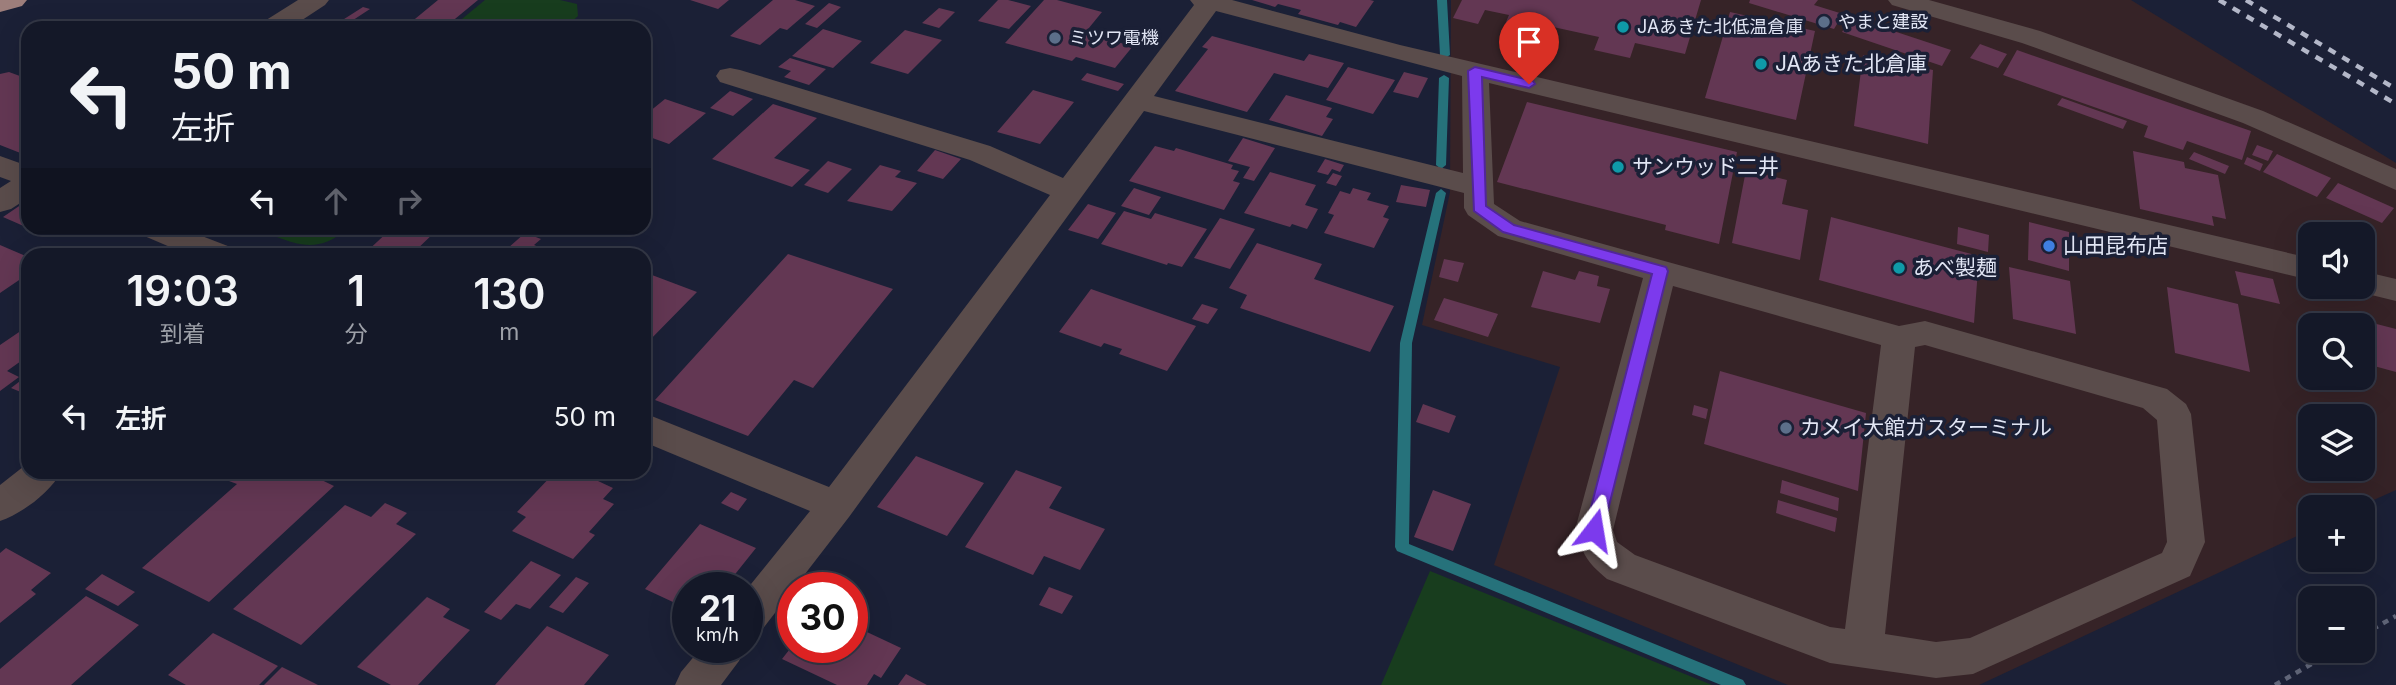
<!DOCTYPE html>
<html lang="ja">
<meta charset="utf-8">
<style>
body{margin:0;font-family:Inter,"Noto Sans JP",sans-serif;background:#212534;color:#f1f3f6;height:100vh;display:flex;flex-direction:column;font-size:26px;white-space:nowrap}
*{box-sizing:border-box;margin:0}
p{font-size:23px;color:#9da0a8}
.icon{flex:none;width:38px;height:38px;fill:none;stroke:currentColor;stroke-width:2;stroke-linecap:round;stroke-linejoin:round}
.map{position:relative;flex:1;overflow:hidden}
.sheet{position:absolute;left:21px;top:248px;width:630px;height:231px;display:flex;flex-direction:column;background:#141828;border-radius:21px;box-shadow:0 7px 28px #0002,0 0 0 2px #333745}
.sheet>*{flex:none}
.banner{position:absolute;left:21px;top:21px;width:630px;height:214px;border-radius:21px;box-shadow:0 7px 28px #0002,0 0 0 2px #333745;background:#141828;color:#f1f3f6;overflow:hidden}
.tools{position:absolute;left:2298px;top:222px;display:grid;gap:14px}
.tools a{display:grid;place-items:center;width:77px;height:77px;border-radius:14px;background:#141828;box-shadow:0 7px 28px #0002,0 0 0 2px #333745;font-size:35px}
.speed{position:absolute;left:672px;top:572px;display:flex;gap:14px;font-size:35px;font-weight:700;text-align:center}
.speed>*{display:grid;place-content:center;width:91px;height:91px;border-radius:50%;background:#141828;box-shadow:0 7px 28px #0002,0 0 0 2px #333745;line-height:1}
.speed small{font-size:18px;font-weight:400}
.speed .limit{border:10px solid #d22;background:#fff;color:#111}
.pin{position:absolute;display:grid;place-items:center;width:60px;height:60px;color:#fff;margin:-72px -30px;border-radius:50% 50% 50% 0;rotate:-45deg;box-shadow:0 0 7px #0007}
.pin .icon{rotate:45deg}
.me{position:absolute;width:77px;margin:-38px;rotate:14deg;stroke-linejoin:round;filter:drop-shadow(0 0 5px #0008)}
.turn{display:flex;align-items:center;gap:24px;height:147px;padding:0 35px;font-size:32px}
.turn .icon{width:91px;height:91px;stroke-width:2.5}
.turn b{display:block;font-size:49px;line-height:60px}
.lanes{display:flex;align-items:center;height:66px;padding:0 35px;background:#0003;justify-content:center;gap:35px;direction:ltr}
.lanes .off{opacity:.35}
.eta{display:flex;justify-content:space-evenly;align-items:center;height:119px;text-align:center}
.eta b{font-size:42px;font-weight:600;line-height:49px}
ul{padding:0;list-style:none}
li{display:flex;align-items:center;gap:21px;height:98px;padding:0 35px}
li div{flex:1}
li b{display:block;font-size:26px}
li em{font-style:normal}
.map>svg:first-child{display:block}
.industrial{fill:#362327;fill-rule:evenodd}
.green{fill:#183d1e}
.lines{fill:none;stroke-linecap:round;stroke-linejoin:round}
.stream{fill:#26727b;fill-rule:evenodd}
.building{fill:#633753}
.path{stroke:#616679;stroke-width:4.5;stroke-dasharray:6 6;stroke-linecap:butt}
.minor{fill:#5a4c4b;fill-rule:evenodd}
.trunk{fill:#9d7e7b;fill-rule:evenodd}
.rail{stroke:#b3b7c8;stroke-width:4.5;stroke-dasharray:8 8;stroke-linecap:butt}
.route{fill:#7c3aed;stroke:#51269a;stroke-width:2}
.service-dot{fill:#5c6f8a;stroke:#1b2036;stroke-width:2.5}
.culture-dot{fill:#0f9aa8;stroke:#1b2036;stroke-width:2.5}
.shop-dot{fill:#3f7fe0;stroke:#1b2036;stroke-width:2.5}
.labels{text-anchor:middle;stroke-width:7;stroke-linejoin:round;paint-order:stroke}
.far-poi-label{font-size:18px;fill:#e1e5f4;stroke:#1b2036;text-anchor:start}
.poi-label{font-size:21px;fill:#e1e5f4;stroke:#1b2036;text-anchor:start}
</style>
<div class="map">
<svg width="2396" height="685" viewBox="0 0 2396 685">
<rect width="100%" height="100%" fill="#1b2036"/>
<path class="industrial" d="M1451 0H2131L2396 163V490L2358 507 2310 508V530L1979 685H1788L1494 565 1560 367 1422 325 1450 192ZM2310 234H2362V287H2310ZM2310 326H2362V378H2310ZM2310 416H2362V469H2310Z"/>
<path class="green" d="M485 0H560L577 4 578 16 565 28H451Z
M254 228H348C314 258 292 242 254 228Z
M1430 571 1712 685H1381Z"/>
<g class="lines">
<path class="stream" d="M1437 0H1447L1450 55 1445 58 1440 55Z
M1444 75 1449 78 1446 165 1441 169 1436 165 1439 78Z
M1441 189 1446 193 1412 343 1409 544 1743 680 1746 685H1721L1397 551 1395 547 1400 343 1436 193Z"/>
</g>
<path class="building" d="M438 0H478L444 28H404Z
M690 0H729L718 9Z
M773 0H795L815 6 787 30 780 28 760 45 730 36Z
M998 0H1008L1031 6 1009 29 978 21Z
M1044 0H1057L1102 12 1084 34 1133 46 1115 68 1076 57 1072 61 1005 43Z
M1252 0H1370L1374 1 1356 27 1340 22 1338 25 1298 14 1301 10 1278 4 1275 7Z
M1462 0H1701L1685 54 1635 43 1630 58 1594 50 1599 37 1544 25 1539 38 1503 29 1509 15 1485 10 1478 24 1453 18Z
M1750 0H1818L1814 5 1843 14 1834 29 1749 3Z
M829 3 841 7 817 28 805 24Z
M363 7 370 9 341 28H330Z
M939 8 955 12 939 28 922 23Z
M1730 12 1815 31 1796 120 1705 98Z
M1851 17 1951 50 1942 66 1842 32Z
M823 29 862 41 833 68 792 56Z
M905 30 942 40 908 74 870 63Z
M1212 36 1304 61 1309 54 1344 63 1328 88 1274 73 1247 112 1175 91 1208 49 1202 47Z
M1980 44 2007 54 1998 68 1970 58Z
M2017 50 2251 131 2242 160 2187 141 2183 150 2144 137 2148 126 2003 75Z
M1863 55 1933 70 1928 144 1854 126Z
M790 58 826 69 809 85 784 77 791 71 778 67Z
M1348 67 1395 80 1373 114 1326 100Z
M9 72 28 79V156L0 145V74Z
M1404 72 1428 78 1418 98 1393 92Z
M1087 73 1124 84 1118 91 1081 80Z
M1033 90 1074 102 1040 144 997 132Z
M730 91 753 99 733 116 710 108Z
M1286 95 1332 108 1326 117 1333 119 1322 136 1269 120Z
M2062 98 2127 121 2123 129 2057 105Z
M665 99 706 113 669 144 644 135V116Z
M1527 102 1737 152 1719 244 1665 230 1666 225 1497 182Z
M773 104 817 118 774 158 810 170 792 187 712 159Z
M1243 138 1275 148 1254 181 1243 178 1250 167 1228 161Z
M2257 145 2273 151 2268 161 2252 155Z
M1155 146 1174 151 1176 148 1233 165 1231 169 1239 171 1233 181 1240 183 1224 210 1129 181Z
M935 150 961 159 943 179 917 171Z
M2133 151 2184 162 2185 168 2218 175 2226 219 2212 216 2214 226 2140 209Z
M2194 152 2229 166 2225 174 2189 159Z
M2277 154 2331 178 2317 197 2263 172Z
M2247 157 2263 164 2260 171 2244 164Z
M1325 159 1344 165 1340 172 1332 169 1328 175 1317 172Z
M828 161 852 169 828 193 804 185Z
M880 165 901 171 895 177 917 183 892 211 847 201Z
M1746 170 1787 180 1782 204 1808 210 1800 260 1732 243Z
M1270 172 1316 185 1305 205 1318 209 1307 229 1292 224 1290 227 1244 213Z
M1333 173 1342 176 1336 186 1326 183Z
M2338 183 2394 208 2382 223 2326 198Z
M1401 185 1430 190 1426 207 1396 202Z
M1134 188 1161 197 1149 215 1121 206Z
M1353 188 1371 193 1367 200 1389 206 1383 217 1389 219 1374 248 1324 233 1334 215 1328 213 1340 191 1350 194Z
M28 200V228H41L35 231 3 217Z
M1088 204 1116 213 1098 239 1068 230Z
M1124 211 1151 219 1155 213 1207 229 1182 267 1168 263 1167 265 1101 244Z
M1831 217 1979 256 1974 323 1819 280Z
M1220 218 1255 229 1230 269 1194 258Z
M2029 222 2069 232V271L2028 260Z
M1958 227 1989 235 1988 252 1957 244Z
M392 228H439L410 256 363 255Z
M525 233 541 239 534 245 550 252 546 256H499Z
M1257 243 1322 264 1314 279 1394 306 1370 352 1240 308 1247 295 1229 288Z
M0 245 28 257V274L0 293Z
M151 246 177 255V256H137Z
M788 254 893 289 813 388 794 380 748 436 655 400Z
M1444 259 1464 263 1458 282 1439 277Z
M2009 267 2070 281 2076 334 2013 319Z
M1543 271 1575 280 1579 271 1599 276 1597 286 1610 289 1600 323 1531 307Z
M2235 271 2273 279 2280 304 2241 295Z
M644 272 697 292 644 346Z
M2167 287 2238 304 2250 372 2175 353Z
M1091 289 1196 326 1167 371 1119 354 1122 349 1104 343 1101 347 1059 332Z
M1444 298 1498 314 1488 337 1434 320Z
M1202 304 1218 309 1208 324 1192 319Z
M2365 321 2396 329V372L2374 366Z
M28 326V356L7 371 19 377 0 391V345Z
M1720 371 1866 413 1858 491 1704 444Z
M28 375V395L11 388Z
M1423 404 1456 416 1449 433 1416 422Z
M1694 405 1708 409 1706 419 1692 415Z
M916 456 984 483 947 536 877 507Z
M1016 470 1062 487 1049 508 1105 529 1080 570 1044 556 1033 575 965 547Z
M239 472H305L334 486 209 602 142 568 237 484 229 481Z
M555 472H585L583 474 613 488 603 499 614 504 589 532 595 535 573 559 512 531 526 517 517 512Z
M1782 480 1839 498 1838 511 1780 493Z
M1433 490 1471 504 1453 551 1414 537Z
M731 492 747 499 738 511 721 503Z
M1778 500 1837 518 1835 532 1776 513Z
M385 503 407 513 396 524 416 534 301 645 233 609 345 505 371 517Z
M700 524 756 548 724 588H688V609L645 589Z
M6 548 51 573 31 590 36 594 0 623V553Z
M531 561 561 575 530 609 516 604 501 620 484 612Z
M102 574 135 592 118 606 85 589Z
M576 577 589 583 563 613 549 607Z
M1049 587 1073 596 1062 614 1039 605Z
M86 596 139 625 71 685H0V669Z
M427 597 450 609 443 617 470 630 418 685H391L357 667Z
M852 625 901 648 881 678 874 674 867 685H837L782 659 793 645V648H852Z
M547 626 609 655 584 685H495Z
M213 633 278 666 259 685H186L168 675Z
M282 667 318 685H264Z
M906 674 927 685H898Z"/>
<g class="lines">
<path class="path" d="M2362 635 2396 616
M2275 685 2334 651"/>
<path class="minor" d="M298 0H329L325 5 290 28H259L263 22Z
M1190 0H1232L1400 45 2310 258V280L1489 83 1494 204 1520 221 1899 326 1925 321 2167 389 2186 404 2191 414 2205 542 2190 576 1973 674 1936 678 1830 663 1607 579C1586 561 1584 556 1575 530L1643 278 1498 236 1468 215 1464 208V193L1144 111 849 517 761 631 747 636V589L810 511 644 442V413L829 487 1050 195 970 160 720 82 716 76 720 70 730 68 740 70 990 146 1063 178 1194 5ZM1216 11 1462 76 1463 173 1154 96ZM1673 286 1881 345 1845 629 1830 627 1635 555 1617 542 1613 530ZM1925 345 2143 408 2157 420 2167 542 2162 553 1970 638 1936 642 1885 634 1915 347Z
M1888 0H1929L2040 31 2263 111 2396 169V190L2243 123 2022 43 1892 5Z
M0 156 28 166V198L11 209 0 212V188L11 181 0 177Z
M138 228H181L233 248 237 256H191L142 235Z
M2362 271 2396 279V301L2351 290 2349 287H2362Z
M28 463V472H61C50 493 21 514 0 521V485Z
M701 648H745L739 661 721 685H675L681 672Z"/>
<path class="trunk" d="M0 0H27L22 6 0 12Z"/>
<path class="rail" d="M2219 0 2396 104
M2246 0 2396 89"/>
</g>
<path class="route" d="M1475 67 1533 81 1535 84 1529 88 1482 77 1486 206 1514 225 1666 267 1668 271 1603 530 1600 535 1594 537 1588 535 1585 530 1652 274 1503 232 1474 211 1468 71Z"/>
<g class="service-dot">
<circle cx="1824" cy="22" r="7"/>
<circle cx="1055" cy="38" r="7"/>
<circle cx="1786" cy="428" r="7"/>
</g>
<g class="culture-dot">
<circle cx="1623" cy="27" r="7"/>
<circle cx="1761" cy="64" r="7"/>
<circle cx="1618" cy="167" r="7"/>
<circle cx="1899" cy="268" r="7"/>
</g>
<circle class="shop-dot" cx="2049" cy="246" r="7"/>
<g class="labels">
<g class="far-poi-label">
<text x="1838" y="28">やまと建設</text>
<text x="1637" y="33">JAあきた北低温倉庫</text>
<text x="1069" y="44">ミツワ電機</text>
</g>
<g class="poi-label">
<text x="1775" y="71">JAあきた北倉庫</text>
<text x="1632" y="174">サンウッド二井</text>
<text x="2063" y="253">山田昆布店</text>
<text x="1913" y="275">あべ製麺</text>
<text x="1800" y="435">カメイ大館ガスターミナル</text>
</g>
</g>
</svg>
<div class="tools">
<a><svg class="icon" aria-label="sound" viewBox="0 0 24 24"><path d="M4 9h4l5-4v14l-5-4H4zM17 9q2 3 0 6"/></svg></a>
<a><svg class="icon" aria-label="search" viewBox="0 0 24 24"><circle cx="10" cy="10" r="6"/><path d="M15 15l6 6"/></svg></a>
<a><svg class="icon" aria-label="layers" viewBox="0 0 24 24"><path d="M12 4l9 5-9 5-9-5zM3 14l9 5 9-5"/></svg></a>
<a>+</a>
<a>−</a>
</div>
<div class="speed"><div>21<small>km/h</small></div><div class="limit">30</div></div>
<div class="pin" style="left:1529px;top:84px;background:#d93025"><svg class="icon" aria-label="arrive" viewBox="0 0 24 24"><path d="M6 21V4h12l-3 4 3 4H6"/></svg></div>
<svg class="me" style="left:1594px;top:530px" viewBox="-20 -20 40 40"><path d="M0-17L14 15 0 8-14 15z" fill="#7c3aed" stroke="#fff" stroke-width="4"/></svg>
<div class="banner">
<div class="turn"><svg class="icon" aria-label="left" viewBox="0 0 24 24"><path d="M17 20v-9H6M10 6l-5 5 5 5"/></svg><div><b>50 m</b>左折</div></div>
<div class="lanes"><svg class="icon" aria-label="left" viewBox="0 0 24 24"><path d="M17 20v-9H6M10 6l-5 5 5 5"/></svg><svg class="icon off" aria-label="ahead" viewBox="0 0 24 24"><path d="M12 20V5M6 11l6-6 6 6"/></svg><svg class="icon off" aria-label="right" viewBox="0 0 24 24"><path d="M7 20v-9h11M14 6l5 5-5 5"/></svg></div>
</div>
<section class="sheet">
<div class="eta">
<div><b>19:03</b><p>到着</p></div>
<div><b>1</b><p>分</p></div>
<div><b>130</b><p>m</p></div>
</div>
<ul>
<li><svg class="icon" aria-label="left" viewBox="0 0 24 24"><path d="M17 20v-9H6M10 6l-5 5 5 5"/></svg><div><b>左折</b></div><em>50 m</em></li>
</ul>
</section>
</div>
